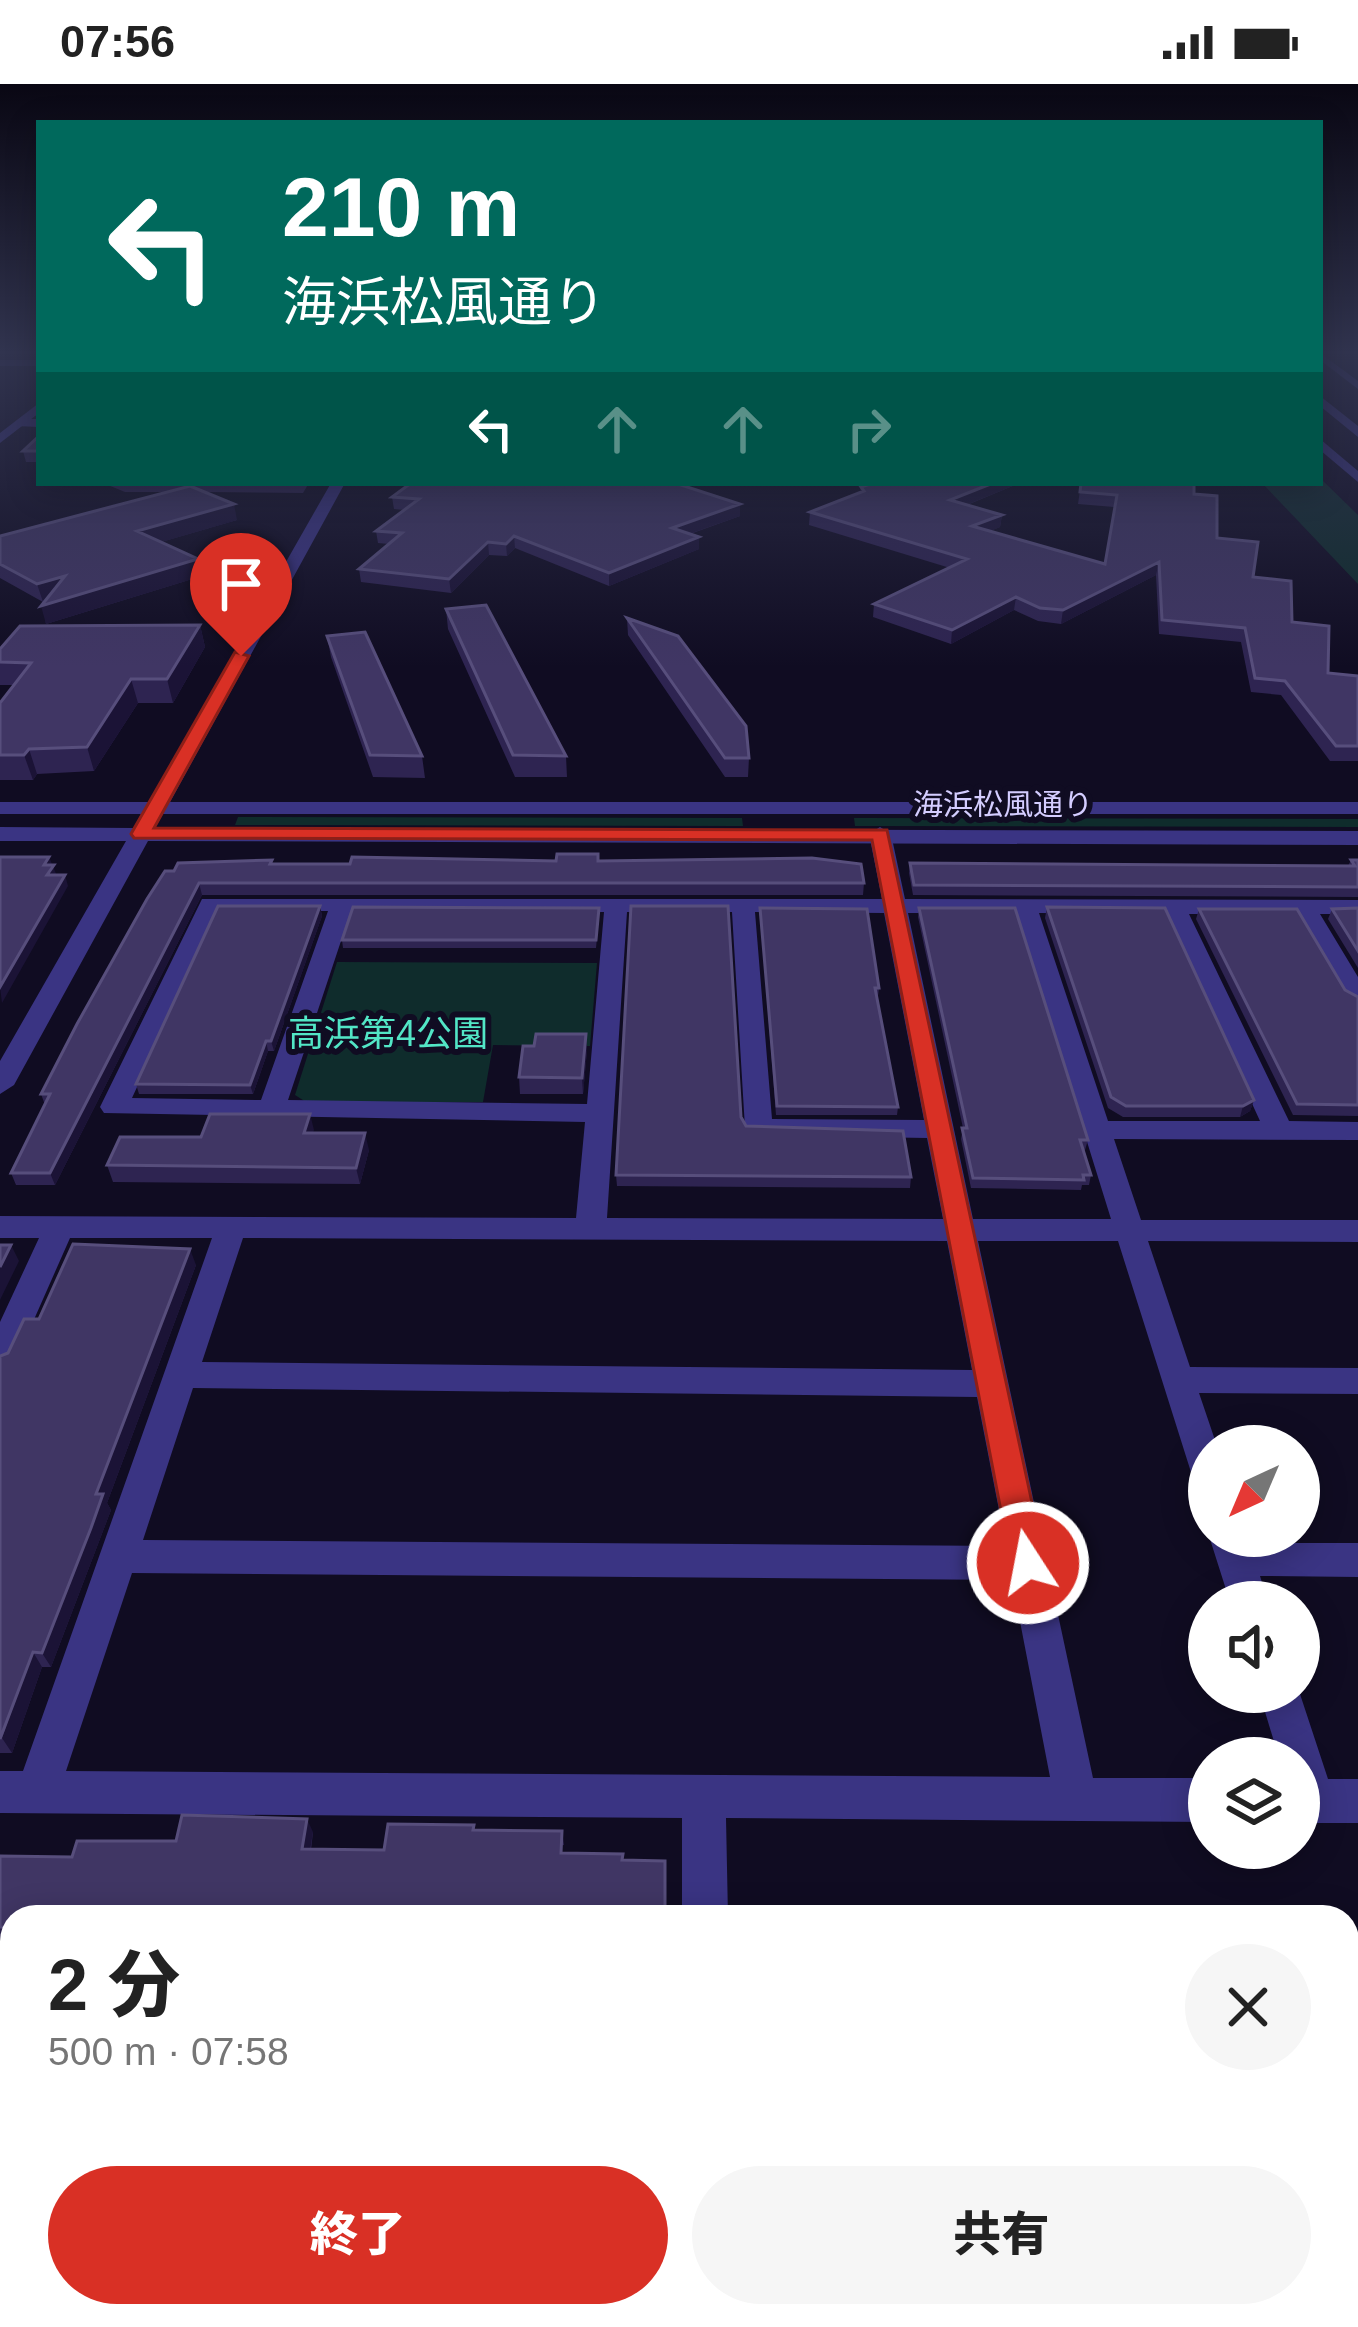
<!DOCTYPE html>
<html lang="ja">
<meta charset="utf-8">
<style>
body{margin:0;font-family:Helvetica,"Noto Sans JP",sans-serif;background:#f6f6f6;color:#222;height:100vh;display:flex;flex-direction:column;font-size:45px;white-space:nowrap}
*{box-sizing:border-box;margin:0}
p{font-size:39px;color:#767676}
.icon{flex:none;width:66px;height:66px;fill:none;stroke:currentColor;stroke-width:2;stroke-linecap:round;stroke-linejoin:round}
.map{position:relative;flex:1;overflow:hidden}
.details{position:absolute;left:0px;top:1821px;width:1359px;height:423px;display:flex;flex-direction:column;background:#fff;border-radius:36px 36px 0 0;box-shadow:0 6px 30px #0003}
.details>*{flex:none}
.guide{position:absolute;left:36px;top:36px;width:1287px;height:366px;border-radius:0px;box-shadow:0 6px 30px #0003;background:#00695c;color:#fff;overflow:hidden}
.needle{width:78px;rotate:224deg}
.tools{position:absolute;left:1188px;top:1341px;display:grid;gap:24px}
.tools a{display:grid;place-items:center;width:132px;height:132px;border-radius:50%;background:#fff;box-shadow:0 6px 30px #0003;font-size:60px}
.pin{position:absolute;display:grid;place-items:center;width:102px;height:102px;color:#fff;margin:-123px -51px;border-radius:50% 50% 50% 0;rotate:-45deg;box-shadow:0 0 12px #0007}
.pin .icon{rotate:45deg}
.me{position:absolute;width:132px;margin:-66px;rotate:349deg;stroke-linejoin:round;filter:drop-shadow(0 0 9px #0008)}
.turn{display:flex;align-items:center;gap:42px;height:252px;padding:0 48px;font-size:54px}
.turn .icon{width:156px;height:156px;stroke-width:2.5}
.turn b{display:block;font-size:84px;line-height:102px}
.lanes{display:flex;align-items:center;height:114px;padding:0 48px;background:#0003;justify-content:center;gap:60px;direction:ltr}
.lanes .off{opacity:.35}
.round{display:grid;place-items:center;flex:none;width:126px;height:126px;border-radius:63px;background:#f6f6f6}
.summary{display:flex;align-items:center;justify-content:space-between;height:204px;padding:0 48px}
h1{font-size:72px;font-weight:800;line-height:90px}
.action{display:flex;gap:24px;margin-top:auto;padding:24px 48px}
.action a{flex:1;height:138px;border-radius:72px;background:#d93025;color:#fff;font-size:48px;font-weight:800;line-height:138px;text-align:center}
.action a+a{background:#f6f6f6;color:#222}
.status{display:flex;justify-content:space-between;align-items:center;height:84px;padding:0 60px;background:#fff;direction:ltr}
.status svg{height:33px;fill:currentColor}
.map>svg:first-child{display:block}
.green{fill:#0f2c2c}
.water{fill:#061940}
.pier{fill:#100c22}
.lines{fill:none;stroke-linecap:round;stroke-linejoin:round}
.pedestrian{fill:#3a3483;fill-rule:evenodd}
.minor{fill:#3a3483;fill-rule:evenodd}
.tertiary{fill:#3a3483;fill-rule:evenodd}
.wall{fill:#2e2451}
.shaded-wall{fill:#1b1336}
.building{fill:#403664;stroke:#574e7c;stroke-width:3}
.route{fill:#d93025;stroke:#8d1f18;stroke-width:3}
.labels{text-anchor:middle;stroke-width:12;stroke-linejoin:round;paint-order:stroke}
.far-street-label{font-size:30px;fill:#d4cdff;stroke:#100c22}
.park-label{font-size:36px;fill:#52e6c6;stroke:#100c22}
</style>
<div class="status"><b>07:56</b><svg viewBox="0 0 49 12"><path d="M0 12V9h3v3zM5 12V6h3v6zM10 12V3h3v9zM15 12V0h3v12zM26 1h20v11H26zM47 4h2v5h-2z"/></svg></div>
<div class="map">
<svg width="1358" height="2243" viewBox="0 0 1358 2243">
<rect width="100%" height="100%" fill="#100c22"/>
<path class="green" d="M1320 394 1358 431V500L1262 399H1320Z
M238 733 742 734 743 742 235 741Z
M854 734 1358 735V743L855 742Z
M337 878 597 879 590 962 493 961 483 1018H306L295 1011Z"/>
<path class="water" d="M0 2019H12V2232H1347V2026H1358V2243H0Z"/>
<path class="pier" d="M1347 2024 1358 2062V2243H1316L1313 2232H1347Z"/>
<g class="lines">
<path class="pedestrian" d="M1320 269 1358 297V305L1320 276Z"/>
<path class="minor" d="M0 276H39V282H0Z
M21 335H39V343L17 342Z
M880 743 891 750 905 815 1358 816V830H1320L1358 893V922L1345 914 1296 830H1189L1289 1037 1358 1038V1056L1114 1055 1141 1136H1358V1158L1148 1157 1190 1283 1358 1284V1310L1199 1309 1217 1362H1209V1408L1196 1404 1118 1157H978L1093 1694H1209V1738L726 1734 728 1833H682V1734L0 1729V1687H23L212 1154H70L17 1274 12 1283 0 1287V1238L39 1154H0V1132L576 1134 585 1038 104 1029 100 1023 202 815H882L869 750ZM218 827H328L261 1016 132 1014ZM351 827 604 828 587 1020 288 1016ZM627 828H732L745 1044 749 1051 927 1054 943 1135 607 1134ZM755 828 884 829 924 1036 772 1035ZM908 829H1016L1111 1135H973ZM1039 829 1165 830 1260 1037H1108ZM243 1154 947 1157 972 1286 202 1278ZM193 1304 977 1313 1006 1462 143 1456ZM132 1489 1012 1496 1050 1693 66 1687Z
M1209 1452H1247L1249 1459H1358V1493L1260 1492 1268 1518H1230Z
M1299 1607 1328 1695H1358V1739H1299V1674H1279L1259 1608Z"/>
<path class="tertiary" d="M1320 312 1358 342V353L1320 322Z
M39 319V329L0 359V349Z
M1320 355 1358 387V398L1320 366Z
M331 399H345L170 718H1358V730H163L155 744 1358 747V761L148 757 14 1001 0 1010V977L126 757H0V743L134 744 141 730H0V718H149Z
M0 1908H12V1956H0Z
M1347 1913 1358 1914V1962L1347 1961Z
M1347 2154 1358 2159V2243L1339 2240 1335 2232H1347Z"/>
</g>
<path class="wall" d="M39 352V378H26L23 367Z
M103 399H309L303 409 206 408 237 436 161 458 198 475 202 492 46 540 43 518 0 494V452L164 408H125Z
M873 399H1020L967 421 1002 431 1000 443 990 447 1105 480 1114 423 1078 420 1081 399 1194 410 1217 454 1292 538 1328 589 1358 592V677H1330L1281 611 1251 608 1241 558 1159 550 1156 491 1061 540 1038 537 1014 526 951 560 873 533 874 520 950 484 809 441 810 428 860 408 861 403Z
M392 413 740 432 690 450 699 453V465L609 502 515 464 507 472 489 471 451 509 361 498 359 485 389 460 378 459 376 447 405 426 394 425Z
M446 525 566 672 567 693H515L448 545Z
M627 534 749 674 748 693H725L628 551Z
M200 541 205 563 173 619H138L94 687 37 690 33 696H0V619L14 601H0V565Z
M327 552 422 672 425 694 373 693 331 573Z
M1351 776H1358V813L913 811 909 789 910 779 1348 782Z
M599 777 864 799 863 811H202L55 1101H16L11 1089 45 1021 41 1010 147 815 273 780Z
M320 822 322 832 274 967H268L253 1010H139L136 1000Z
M1047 823 1254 1016 1250 1027 1240 1033H1123L1108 1024 1045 834Z
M760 824 879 904 878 912H877L898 1023 897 1031H776Z
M919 824 1088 1056 1085 1066H1083L1091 1091 1089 1101H1082L1081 1106 971 1104 961 1055 963 1044 918 833Z
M1358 824V884L1328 835 1332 825Z
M1199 825 1358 913V1032L1293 1031 1196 835Z
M599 832 596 864H343L342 856Z
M534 962 587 966 583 1010H520L519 993Z
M310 1030 313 1049 369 1066 360 1100 113 1098 107 1081 201 1053Z
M741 1033 746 1042 911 1093 910 1104 617 1102 616 1091Z
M196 1181 107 1419 111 1426 51 1583H42L12 1669H0V1272L8 1269 39 1235Z
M474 1741 475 1746 562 1747 564 1761 12 1833V1856L0 1855V1772L72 1773 176 1757 313 1748 311 1766H384Z"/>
<path class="shaded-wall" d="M993 399H1020L949 428 950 416Z
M234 420 237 436 141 464 137 447Z
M740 420V432L672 456V444Z
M1002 431 1000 443 971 455 972 442Z
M514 452 515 464 507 472 506 460Z
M699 453V465L609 502V489Z
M488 458 489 471 451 509 449 495Z
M198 475 202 492 46 540 41 522Z
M1159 478 1156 491 1061 540 1063 526Z
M65 492 43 518 37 500Z
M1016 513 1014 526 951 560 952 546Z
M200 541 205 563 173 619 167 595Z
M131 595 138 619 94 687 87 663Z
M29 665 37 690 33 696 24 671Z
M49 773 57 792 51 802 44 781Z
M65 791 68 802 2 919 0 903Z
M199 799 202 811 55 1101 50 1089Z
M320 822 322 832 274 967 271 957Z
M586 950 587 966 583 1010 582 994Z
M266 957 268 967 253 1010 250 1001Z
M1254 1016 1250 1027 1240 1033 1243 1022Z
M310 1030 314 1046 308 1066 304 1049Z
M365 1049 369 1066 360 1100 356 1084Z
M11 1161 19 1177 0 1216V1183Z
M190 1165 196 1181 107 1419 111 1426 51 1583 42 1569 96 1410Z
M33 1568 42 1583 12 1669 2 1654Z
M307 1735 313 1748 308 1779 302 1765Z"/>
<path class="building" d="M39 352V367H23Z
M411 399H675L740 420 672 444 699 453 609 489 514 452 506 460 488 458 449 495 359 485 402 449 376 447 419 415 392 413Z
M873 399H993L950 416 1002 431 972 442 1105 480 1117 411 1080 408 1081 399H1194V410L1217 412V454L1258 458 1253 493 1291 497 1292 538 1329 542 1328 589 1358 592V662H1336L1285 597 1255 594 1245 544 1162 536 1159 478 1063 526 1040 524 1016 513 952 546 874 520 967 475 810 428 864 407 861 403Z
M190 402 234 420 137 447 198 475 41 522 65 492 37 500 0 480V452Z
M486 521 566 672 513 671 446 525Z
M627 534 678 552 746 642 749 674H725Z
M200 541 167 595H131L87 663 29 665 24 671H0V619L31 579 0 578V565L20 542Z
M365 548 422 672 370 671 327 552Z
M557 770H598V777L812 774 861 780 864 799H199L50 1089H11L50 1010H41L77 940 147 815 165 787H174L178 779 272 776 270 780H350L352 773 556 777Z
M0 773H49L44 781H54L47 791H65L0 903Z
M1351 776H1358V803L914 801 910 779 1355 782Z
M218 822H320L271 957H266L250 1001 136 1000Z
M631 822H728L741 1033 746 1042 903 1047 911 1093 616 1091Z
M353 823 599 824 596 856H342Z
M1047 823 1165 824 1254 1016 1243 1022H1126L1111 1013Z
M760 824 867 825 879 904H875L898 1023 777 1022Z
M919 824H1015L1088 1056H1080L1091 1091H1083L1084 1096 973 1094 962 1044H967Z
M1358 824V867L1332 825Z
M1199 825H1297L1345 906 1358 913V1021L1297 1020Z
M536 950H586L582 994 519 993 523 962H534Z
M210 1030H310L304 1049H365L356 1084 107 1081 120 1053H201Z
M73 1160 190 1165 96 1410H103L91 1444 42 1569 33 1568 0 1655V1272L8 1269 24 1235H39Z
M0 1161H11L0 1183Z
M182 1731 307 1735 302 1765 384 1766 388 1740 474 1741 473 1746 562 1747 561 1769 623 1770 622 1776 665 1777V1833H12V1844L0 1843V1772L72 1773 77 1757H176Z"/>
<linearGradient id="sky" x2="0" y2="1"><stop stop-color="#090713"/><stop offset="0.46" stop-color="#31344f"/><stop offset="1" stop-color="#31344f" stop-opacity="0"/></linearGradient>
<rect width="1358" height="583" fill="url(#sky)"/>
<path class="route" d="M235 568 249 572 154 744 887 746 1045 1479 1040 1490 1028 1494 1016 1490 1011 1479 872 756 134 754 131 750Z"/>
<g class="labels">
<g class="far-street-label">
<text x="1003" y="731">海浜松風通り</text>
</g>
<g class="park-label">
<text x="388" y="962">高浜第4公園</text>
</g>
</g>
</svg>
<div class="tools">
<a><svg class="needle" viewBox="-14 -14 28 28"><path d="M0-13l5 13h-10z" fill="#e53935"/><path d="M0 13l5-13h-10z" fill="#767676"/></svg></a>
<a><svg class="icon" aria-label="sound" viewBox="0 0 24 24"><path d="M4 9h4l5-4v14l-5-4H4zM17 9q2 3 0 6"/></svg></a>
<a><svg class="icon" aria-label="layers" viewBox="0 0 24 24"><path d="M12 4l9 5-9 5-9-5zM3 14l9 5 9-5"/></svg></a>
</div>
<div class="pin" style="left:241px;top:572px;background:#d93025"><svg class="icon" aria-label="arrive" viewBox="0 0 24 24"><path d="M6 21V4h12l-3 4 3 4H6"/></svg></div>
<svg class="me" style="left:1028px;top:1479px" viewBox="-20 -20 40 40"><circle r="17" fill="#d93025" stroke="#fff" stroke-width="3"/><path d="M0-11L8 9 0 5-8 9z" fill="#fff"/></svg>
<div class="guide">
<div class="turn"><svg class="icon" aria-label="left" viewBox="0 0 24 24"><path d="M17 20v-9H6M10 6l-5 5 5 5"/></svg><div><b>210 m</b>海浜松風通り</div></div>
<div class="lanes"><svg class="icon" aria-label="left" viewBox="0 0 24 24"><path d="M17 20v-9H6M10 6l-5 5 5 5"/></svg><svg class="icon off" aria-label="ahead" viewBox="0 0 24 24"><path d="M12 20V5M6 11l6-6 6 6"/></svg><svg class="icon off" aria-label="ahead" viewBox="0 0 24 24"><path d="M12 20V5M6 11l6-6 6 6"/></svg><svg class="icon off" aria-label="right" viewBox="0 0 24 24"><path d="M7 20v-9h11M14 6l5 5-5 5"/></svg></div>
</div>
<section class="details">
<div class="summary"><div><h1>2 分</h1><p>500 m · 07:58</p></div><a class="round"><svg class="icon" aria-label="close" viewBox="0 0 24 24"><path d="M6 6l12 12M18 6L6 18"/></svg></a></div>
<div class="action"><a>終了</a><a>共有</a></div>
</section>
</div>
